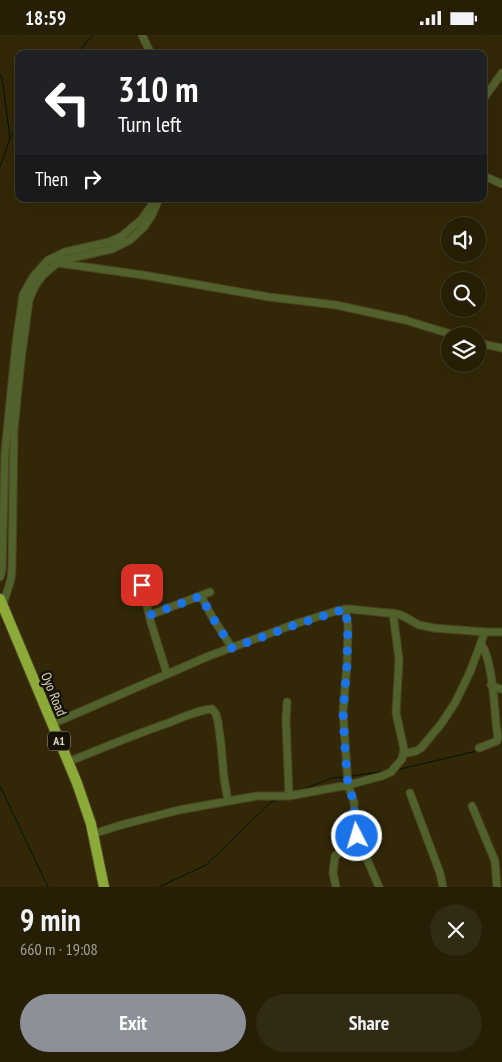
<!DOCTYPE html>
<meta charset="utf-8">
<style>
body{margin:0;font-family:"PT Sans Narrow",sans-serif;background:#322b13;color:#f1f3f6;height:100vh;display:flex;flex-direction:column;font-size:19px;white-space:nowrap}
*{box-sizing:border-box;margin:0}
p{font-size:16px;color:#a4a29a}
.icon{flex:none;width:28px;height:28px;fill:none;stroke:currentColor;stroke-width:2;stroke-linecap:round;stroke-linejoin:round}
.map{position:relative;height:852px;overflow:hidden}
.sheet{display:flex;flex-direction:column;background:#261e05;flex:1}
.sheet>*{flex:none}
.top-card{position:absolute;left:15px;top:15px;width:472px;height:152px;border-radius:10px;box-shadow:0 5px 20px #0002,0 0 0 1px #423c27;background:#202124;color:#fff;overflow:hidden}
.tools{position:absolute;left:441px;top:182px;display:grid;gap:10px}
.tools a{display:grid;place-items:center;width:45px;height:45px;border-radius:50%;background:#261e05;box-shadow:0 5px 20px #0002,0 0 0 1px #423c27;font-size:25px}
.pin{position:absolute;display:grid;place-items:center;width:42px;height:42px;color:#fff;margin:-21px;border-radius:10px;box-shadow:0 2px 8px #0006}
.me{position:absolute;width:55px;margin:-28px;rotate:355deg;stroke-linejoin:round;filter:drop-shadow(0 0 4px #0008)}
.turn{display:flex;align-items:center;gap:18px;height:105px;padding:0 20px;font-size:22px}
.turn .icon{width:65px;height:65px;stroke-width:2.5}
.turn b{display:block;font-size:35px;line-height:42px}
.then{display:flex;align-items:center;height:48px;padding:0 20px;background:#0003;gap:10px;font-size:19px}
.round{display:grid;place-items:center;flex:none;width:52px;height:52px;border-radius:26px;background:#322b13}
.headline{display:flex;align-items:center;justify-content:space-between;height:85px;padding:0 20px}
h1{font-size:30px;font-weight:700;line-height:38px}
.button{display:flex;gap:10px;margin-top:auto;padding:10px 20px}
.button a{flex:1;height:58px;border-radius:30px;background:#8c9099;color:#fff;font-size:20px;font-weight:700;line-height:58px;text-align:center}
.button a+a{background:#322b13;color:#f1f3f6}
.status{display:flex;justify-content:space-between;align-items:center;height:35px;padding:0 25px;background:#261e05;direction:ltr}
.status svg{height:14px;fill:currentColor}
.map>svg:first-child{display:block}
.lines{fill:none;stroke-linecap:round;stroke-linejoin:round}
.stream{stroke:#001405;stroke-width:1}
.minor-casing{stroke:#4d4425;stroke-width:9}
.highway-casing{stroke:#4d4425;stroke-width:12}
.minor{stroke:#51612b;stroke-width:7}
.highway{stroke:#8caa38;stroke-width:10}
.route{stroke:#1a73e8;stroke-width:9;stroke-dasharray:0 16.2}
.labels{text-anchor:middle;stroke-width:5;stroke-linejoin:round;paint-order:stroke}
.shield{fill:#161105;stroke:#9f9a89;stroke-width:1}
.shield-label{font-size:12px;font-weight:bold;fill:#dad4c2}
.street-label{font-size:14px;fill:#dad4c2;stroke:#161105}
</style>
<div class="status"><b>18:59</b><svg viewBox="0 0 49 12"><path d="M0 12V9h3v3zM5 12V6h3v6zM10 12V3h3v9zM15 12V0h3v12zM26 1h20v11H26zM47 4h2v5h-2z"/></svg></div>
<div class="map">
<svg width="502" height="852" viewBox="0 0 502 852">
<rect width="100%" height="100%" fill="#322807"/>
<g class="lines">
<path class="stream" d="M76 19 93 0
M0 40 2 43 10 103
M0 132 10 103 19 91
M396 735 477 716
M352 741 385 736
M0 751 48 852
M301 755 332 743 345 742
M159 852 206 830 271 767 279 764"/>
<defs>
<path id="minor" d="M142 0 151 19
M484 63 502 38
M484 141 502 149
M58 228 143 240 269 262 336 270 405 285 457 301
M478 308 502 313
M0 542 2 535 5 417 16 308 23 260 33 242 48 225 65 217 109 207 122 201 141 185 151 171 153 164
M142 550 151 588 167 639
M201 561 211 580 232 613
M3 570 11 544 12 533 14 394 21 325 29 265 35 251 43 240 57 228 68 224 112 214 130 205 144 192 152 180 159 164
M345 574 348 590 347 630 343 677 348 750 354 767 355 789 357 801 379 852
M150 580 210 557
M491 650 497 653 502 654
M287 667 286 686 289 761
M52 689 209 621 295 589 336 576 349 574 398 579 405 582 419 590 434 593 485 597H502
M479 713 497 706C499 699 496 694 496 687 494 668 492 623 481 609
M403 719 416 716 421 713 441 689 455 668 470 637 485 597
M68 727C102 713 136 699 171 687 183 682 198 675 212 674L216 679 218 687 221 709 224 743 228 766
M410 758 440 838 443 852
M472 771 495 826 497 852
M93 799 121 790 179 775 257 761H289L348 750 382 741 391 737 402 724 404 714 396 678 399 625 393 578
M336 852 333 838 335 821 340 817 361 810"/>
<path id="highway" d="M0 564 77 748 91 789 104 852"/>
</defs>
<use href="#minor" class="minor-casing"/>
<use href="#highway" class="highway-casing"/>
<use href="#minor" class="minor"/>
<use href="#highway" class="highway"/>
</g>
<g class="lines">
<path class="route" d="M142 550 150 580 201 561 211 580 232 613 295 590 345 574 348 590 347 630 343 677 345 714 348 750 354 767V789L357 801"/>
</g>
<g class="labels">
<rect class="shield" x="48" y="696.5" width="22" height="19" rx="4"/>
<g class="shield-label">
<text x="59" y="710">A1</text>
</g>
<g class="street-label">
<text transform="translate(54 659) rotate(68)" y="5">Oyo Road</text>
</g>
</g>
</svg>
<div class="tools">
<a><svg class="icon" aria-label="sound" viewBox="0 0 24 24"><path d="M4 9h4l5-4v14l-5-4H4zM17 9q2 3 0 6"/></svg></a>
<a><svg class="icon" aria-label="search" viewBox="0 0 24 24"><circle cx="10" cy="10" r="6"/><path d="M15 15l6 6"/></svg></a>
<a><svg class="icon" aria-label="layers" viewBox="0 0 24 24"><path d="M12 4l9 5-9 5-9-5zM3 14l9 5 9-5"/></svg></a>
</div>
<div class="pin" style="left:142px;top:550px;background:#d93025"><svg class="icon" aria-label="arrive" viewBox="0 0 24 24"><path d="M6 21V4h12l-3 4 3 4H6"/></svg></div>
<svg class="me" style="left:357px;top:801px" viewBox="-20 -20 40 40"><circle r="17" fill="#1a73e8" stroke="#fff" stroke-width="3"/><path d="M0-11L8 9 0 5-8 9z" fill="#fff"/></svg>
<div class="top-card">
<div class="turn"><svg class="icon" aria-label="left" viewBox="0 0 24 24"><path d="M17 20v-9H6M10 6l-5 5 5 5"/></svg><div><b>310 m</b>Turn left</div></div>
<div class="then">Then<svg class="icon" aria-label="right" viewBox="0 0 24 24"><path d="M7 20v-9h11M14 6l5 5-5 5"/></svg></div>
</div>
</div>
<section class="sheet">
<div class="headline"><div><h1>9 min</h1><p>660 m · 19:08</p></div><a class="round"><svg class="icon" aria-label="close" viewBox="0 0 24 24"><path d="M6 6l12 12M18 6L6 18"/></svg></a></div>
<div class="button"><a>Exit</a><a>Share</a></div>
</section>
